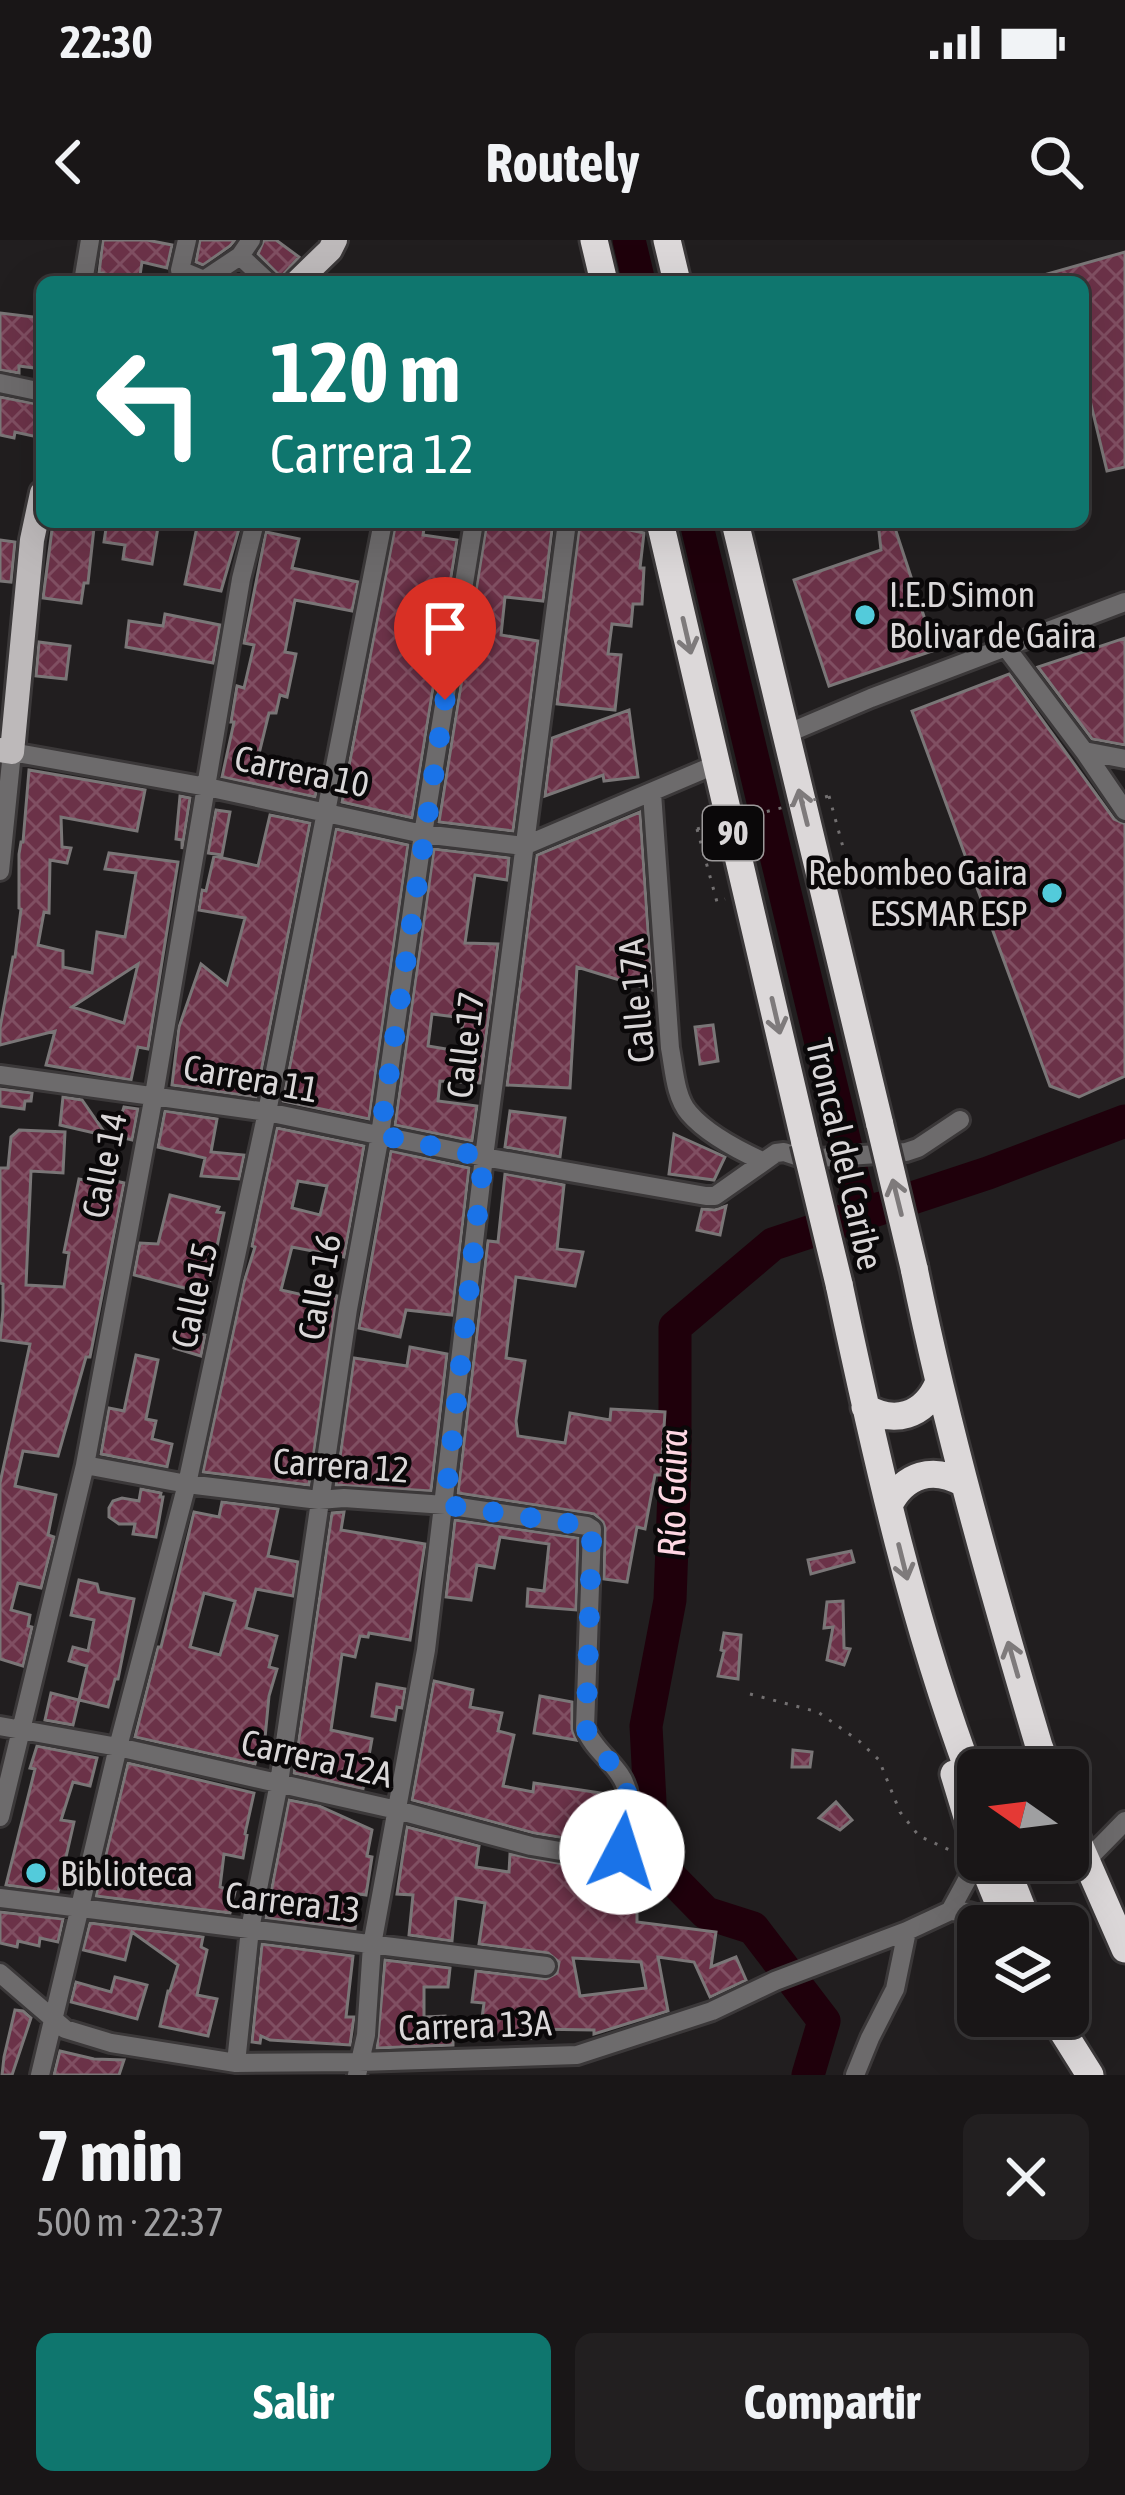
<!DOCTYPE html>
<html lang="es">
<meta charset="utf-8">
<style>
body{margin:0;font-family:"Asap Condensed",sans-serif;background:#221f20;color:#f1f3f6;height:100vh;display:flex;flex-direction:column;font-size:45px;white-space:nowrap}
*{box-sizing:border-box;margin:0}
p{font-size:39px;color:#9f9fa1}
.icon{flex:none;width:66px;height:66px;fill:none;stroke:currentColor;stroke-width:2;stroke-linecap:round;stroke-linejoin:round}
.map{position:relative;height:1835px;overflow:hidden}
.side{display:flex;flex-direction:column;background:#191617;flex:1}
.side>*{flex:none}
.guide{position:absolute;left:36px;top:36px;width:1053px;height:252px;border-radius:18px;box-shadow:0 12px 48px #0002,0 0 0 3px #373536;background:#0f766e;color:#fff;overflow:hidden}
.needle{width:78px;rotate:284deg}
.controls{position:absolute;left:957px;top:1509px;display:grid;gap:24px}
.controls a{display:grid;place-items:center;width:132px;height:132px;border-radius:18px;background:#191617;box-shadow:0 12px 48px #0002,0 0 0 3px #373536;font-size:60px}
.pin{position:absolute;display:grid;place-items:center;width:102px;height:102px;color:#fff;margin:-123px -51px;border-radius:50% 50% 50% 0;rotate:-45deg;box-shadow:0 0 12px #0007}
.pin .icon{rotate:45deg}
.me{position:absolute;width:132px;margin:-66px;rotate:5deg;stroke-linejoin:round;filter:drop-shadow(0 0 9px #0008)}
.turn{display:flex;align-items:center;gap:42px;height:252px;padding:0 36px;font-size:54px}
.turn .icon{width:156px;height:156px;stroke-width:2.5}
.turn b{display:block;font-size:84px;line-height:102px}
.round{display:grid;place-items:center;flex:none;width:126px;height:126px;border-radius:18px;background:#221f20}
.head{display:flex;align-items:center;justify-content:space-between;height:204px;padding:0 36px}
h1{font-size:72px;font-weight:700;line-height:90px}
.button{display:flex;gap:24px;margin-top:auto;padding:24px 36px}
.button a{flex:1;height:138px;border-radius:18px;background:#0f766e;color:#fff;font-size:48px;font-weight:700;line-height:138px;text-align:center}
.button a+a{background:#221f20;color:#f1f3f6}
.status{display:flex;justify-content:space-between;align-items:center;height:84px;padding:0 60px;background:#191617;direction:ltr}
.status svg{height:33px;fill:currentColor}
header{display:flex;justify-content:space-between;align-items:center;height:156px;padding:0 36px;background:#191617;font-size:54px;font-weight:700}
.map>svg:first-child{display:block}
.lines{fill:none;stroke-linecap:round;stroke-linejoin:round}
.river{stroke:#1f000b;stroke-width:33}
.building{fill:url(#building-cross-hatch);stroke:#7a7677;stroke-width:3;fill-rule:evenodd}
.minor-casing{stroke:#3b3839;stroke-width:24}
.major-casing{stroke:#3b3839;stroke-width:30}
.highway-casing{stroke:#3b3839;stroke-width:33}
.path{stroke:#737071;stroke-width:3;stroke-dasharray:3 9;stroke-linecap:butt}
.minor{stroke:#6d6b6c;stroke-width:18}
.major{stroke:#bdb9ba;stroke-width:24}
.highway{stroke:#dcd8d9;stroke-width:27}
.highway-bridge-casing{stroke:#3b3839;stroke-width:33;stroke-linecap:butt}
.path-bridge{stroke:#737071;stroke-width:3;stroke-dasharray:3 9;stroke-linecap:butt}
.highway-bridge{stroke:#dcd8d9;stroke-width:27}
.oneway{stroke:#7e7a7b}
.route{stroke:#1a73e8;stroke-width:21;stroke-dasharray:0 37.8}
.poi-dot{fill:#53cbdb;stroke:#0a0809;stroke-width:4.5}
.labels{text-anchor:middle;stroke-width:9;stroke-linejoin:round;paint-order:stroke}
.shield{fill:#0a0809;stroke:#9c999a;stroke-width:3}
.shield-label{font-size:33px;font-weight:bold;fill:#dad7d8}
.poi-label{font-size:36px;fill:#dad7d8;stroke:#0a0809;text-anchor:start}
.street-label{font-size:36px;fill:#dad7d8;stroke:#0a0809}
.water-label{font-size:39px;font-style:italic;fill:#fed7e3;stroke:#0a0809}
</style>
<div class="status"><b>22:30</b><svg viewBox="0 0 49 12"><path d="M0 12V9h3v3zM5 12V6h3v6zM10 12V3h3v9zM15 12V0h3v12zM26 1h20v11H26zM47 4h2v5h-2z"/></svg></div>
<header><svg class="icon" aria-label="back" viewBox="0 0 24 24"><path d="M15 5l-7 7 7 7"/></svg>Routely<svg class="icon" aria-label="search" viewBox="0 0 24 24"><circle cx="10" cy="10" r="6"/><path d="M15 15l6 6"/></svg></header>
<div class="map">
<svg width="1125" height="1835" viewBox="0 0 1125 1835">
<defs>
<pattern id="building-cross-hatch" width="8" height="8" patternUnits="userSpaceOnUse" patternTransform="scale(3)"><rect width="8" height="8" fill="#6b3248"/><path d="M0 0l8 8M0 8l8-8" fill="none" stroke="#804f62"/></pattern>
</defs>
<rect width="100%" height="100%" fill="#211e1f"/>
<g class="lines">
<path class="river" d="M629 0 639 42
M696 282 862 974 881 968
M808 1835 824 1781 753 1688 706 1673 653 1619 646 1486 670 1360 675 1223V1087L773 1004 988 933 1125 881"/>
</g>
<path class="building" d="M103 0H147L172 5 167 28 142 22 139 42H101L103 33H99Z
M200 0H235L230 6 203 25 196 22Z
M264 0H276L299 17 281 37 258 14Z
M1125 12V227L1107 231 1083 131V42H1034L1033 38Z
M0 73 42 78V129L19 126V133L0 130Z
M0 157 42 165V198L15 192 14 198 0 195Z
M53 282 94 288 88 343H84L81 363 43 358Z
M107 282 158 287 152 324 123 319 125 305 104 302Z
M198 282H241L221 351 185 344Z
M396 282H425L423 295 457 300 412 578 342 562Z
M487 282H553L543 361 505 357 501 395 538 401 513 591 439 582Z
M580 282H620V288L644 293 640 328H644L642 364H633L631 386 612 384 608 414 621 415 615 470 557 464Z
M878 282H893L935 410 829 446 794 340 881 310Z
M266 292 299 299 292 328 358 342 352 371 295 360 285 412 296 414 287 457 280 455 276 473H269L258 518 320 533 315 557 222 537 234 482H231L237 446 244 448 254 405 244 403Z
M0 300 15 302 11 342 0 341Z
M165 374 220 385 213 423 126 407 129 381 163 386Z
M1125 398V505L1092 499 1038 427Z
M39 402 70 406 66 439 36 436Z
M1009 434 1114 579 1125 584V836L1079 857 1050 846 912 471Z
M629 470 638 537 604 541 603 535 545 556 552 498Z
M29 530 145 550 137 591 61 577 62 607 71 608 67 623 50 620 49 673 44 672 38 705 63 711V727L92 733 97 692 125 697 136 633 105 629 109 613 178 622 148 809 138 807 131 840 46 825 55 791 0 805V788L13 717H15L21 669 19 668V614L21 602H23ZM138 724 124 783 72 767Z
M180 556 190 558 182 609V600L176 599Z
M216 570 230 572 222 615 208 613Z
M640 572 652 750 577 727 570 848 507 845 537 615Z
M270 575 310 583 256 857 172 845 179 787 201 724 227 745 245 678 199 670 202 650 206 651 214 616 258 626Z
M336 589 408 605 369 879 283 861Z
M434 609 509 618 507 640 475 635 465 703 498 704 480 843 440 841 438 861 477 866 472 901 395 885ZM432 774 464 778 458 811 428 806Z
M713 785 718 821 700 824 695 787Z
M0 849 32 853 31 861H25L24 869 0 866Z
M63 857 82 860 107 896 60 885Z
M124 867 138 869 132 900 115 896Z
M165 871 217 879 211 912 244 915 239 939 201 936 205 918 158 907Z
M510 871 565 878 560 917 505 907Z
M277 888 364 906 344 1017 292 1007 281 1050 312 1057 313 1051 337 1056 309 1245 203 1232 244 1042 255 1007 252 1006ZM298 941 327 946 320 975 292 968Z
M19 890 65 892 63 933 31 931 26 1045 64 1047 69 1013 64 1012 79 939 106 944 107 939 124 943 90 1117H86L58 1216 23 1211 15 1246 56 1255 48 1295 54 1297 41 1348 18 1343 11 1370 30 1375 28 1386 32 1387 23 1426 0 1419V1243L30 1104 0 1100 3 1070V1044L0 1043V928H8L11 897Z
M674 894 725 917 714 940 669 934Z
M391 911 469 928 452 1075 406 1070 400 1097 359 1088Z
M505 934 564 945 557 1009 583 1012 575 1046 516 1037 506 1118 525 1121 516 1181 518 1196 565 1203 570 1173 610 1180 611 1169 665 1172 661 1235H655L645 1289 637 1287 627 1342 604 1339 605 1288 603 1282 594 1274 458 1253 488 1001 498 1002Z
M170 955 219 967 217 972 224 973 207 1054 134 1035 140 1003 158 1004Z
M726 966 720 995 697 990 702 969 715 970Z
M179 1088 205 1095 201 1116 174 1108Z
M410 1107 447 1114 431 1251 336 1245 354 1118 407 1126Z
M136 1115 158 1120 146 1179 156 1181 152 1199 172 1204 167 1227 101 1214 109 1168 124 1171Z
M141 1249 161 1253 160 1257H163L156 1297 133 1294 135 1284H119L109 1277V1268L113 1261 122 1258 139 1261Z
M222 1262 278 1269 268 1316 298 1322 293 1356 256 1349 246 1388 277 1396 269 1427 277 1429 269 1456 265 1498 262 1497 255 1524 135 1497 158 1407H161L194 1272 219 1277ZM204 1353 235 1361 220 1415 190 1407Z
M344 1272 341 1290 425 1304 410 1400 369 1393 368 1397 360 1396 355 1417 342 1414 331 1490 372 1499 363 1549 294 1533 332 1273Z
M455 1280 578 1298 576 1370 527 1366 528 1349 544 1351 549 1304 500 1297 494 1328 477 1325 471 1360 446 1357Z
M851 1311 854 1322 811 1334 808 1320Z
M79 1340 97 1344 99 1352 134 1359 118 1439H115L108 1467 79 1460 87 1426 69 1421 73 1407 88 1411 94 1380 71 1375Z
M843 1361 844 1408 850 1409 844 1425 827 1420 833 1387 824 1388 827 1362Z
M724 1393 741 1395 738 1439 718 1436 724 1411 721 1410Z
M434 1441 473 1450 470 1467 502 1473 498 1491 514 1495 503 1546 533 1552 534 1543 614 1555 608 1605 534 1593 412 1560Z
M377 1444 405 1449 402 1468 397 1467 395 1480 372 1476Z
M51 1453 79 1460 73 1485 45 1480Z
M540 1456 572 1462V1489L576 1500 534 1493Z
M37 1506 97 1518 90 1546 73 1542 61 1580 74 1582 58 1652 6 1645 35 1529 30 1528Z
M793 1510 812 1512 810 1527H792Z
M128 1523 254 1553 245 1594 247 1595 243 1618 224 1614 220 1647 235 1652 230 1673 96 1656Z
M289 1560 319 1566 372 1590 367 1616 372 1617 366 1655 359 1654 355 1689 266 1678Z
M836 1562 852 1580 840 1590 819 1578Z
M407 1587 479 1606 476 1627 509 1632 510 1614 611 1633 618 1632 627 1625 637 1624V1682L716 1692 711 1727 736 1717 746 1740 710 1757 694 1722 658 1717 668 1771 594 1794V1790L532 1789 531 1798 480 1793 484 1763 472 1762 476 1731 546 1739 557 1733 559 1722 548 1713 479 1704 485 1663 456 1658 452 1701 409 1695 413 1655 397 1654ZM573 1718 641 1722 646 1748 580 1756Z
M0 1672 63 1679 58 1702 40 1698 39 1706 18 1701 17 1707 0 1703Z
M90 1683 203 1697 201 1707 207 1710 197 1755 217 1759 208 1796 160 1786 168 1751H170L178 1725 132 1692 125 1720 83 1710Z
M262 1704 353 1716 346 1777H354L350 1805 270 1800 261 1796 260 1803 252 1802Z
M385 1720 450 1728 448 1747H424V1777L445 1776V1783L453 1784V1805L377 1808Z
M115 1737 147 1745 137 1779 71 1762 76 1742 111 1752Z
M15 1770 23 1771 31 1778 12 1835H2L4 1817Z
M60 1811 94 1819 124 1820 119 1835H54Z"/>
<g class="lines">
<defs>
<path id="minor" d="M187 0 180 30 204 40 240 16 251 0
M240 16 268 42
M83 42 90 0
M0 143 42 152
M1005 406 1084 511 1125 571
M786 494 871 458 1125 362
M1084 511 1125 519
M652 553 670 808C674 828 675 857 689 873 706 893 738 910 762 921
M0 631 12 512 207 547 423 594 524 606 717 524
M0 835 267 872 484 917 706 956H715L776 913 784 912 805 919 906 912 918 908 960 880
M0 1486 118 1507 397 1570 531 1606 613 1620C624 1611 623 1599 625 1584 626 1575 629 1564 628 1555 624 1527 594 1513 585 1488L592 1289 587 1286 445 1265 344 1258 319 1260 187 1244 85 1225
M0 1577 85 1225 154 855 241 339 255 282
M1085 1622 1125 1581
M0 1658 546 1726
M950 1671 968 1638 973 1609
M0 1733 65 1789 111 1803 236 1823 359 1822 577 1815 712 1771 775 1741 907 1691 950 1671 969 1672 1006 1683
M236 1823 250 1689 279 1543 348 1069 380 895 423 594 474 282
M40 1835 118 1507 187 1244 267 872 383 282
M357 1835 366 1795 372 1705 426 1410 484 917 567 282
M855 1835 870 1798 895 1749 907 1691"/>
<path id="major" d="M297 42 330 10 335 0
M0 510 12 512 32 300 42 253"/>
<path id="highway" d="M594 0 604 42
M667 0 677 42
M660 282 805 903
M735 282 880 885
M914 1028C947 1190 992 1348 1039 1506L1048 1530
M839 1044C876 1218 914 1390 978 1556
M865 1167C894 1185 924 1176 938 1144
M889 1265C905 1234 933 1226 963 1243
M954 1534 978 1613
M1068 1579 1125 1709
M981 1620 1008 1686
M1003 1620 1029 1686
M1053 1776 1090 1835"/>
</defs>
<use href="#minor" class="minor-casing"/>
<use href="#major" class="major-casing"/>
<use href="#highway" class="highway-casing"/>
<path class="path" d="M829 556 849 629 843 631
M697 589 717 662 725 659
M750 1454 818 1472 859 1501 879 1520 900 1572 919 1596 954 1612"/>
<use href="#minor" class="minor"/>
<use href="#major" class="major"/>
<use href="#highway" class="highway"/>
<defs>
<path id="highway-bridge" d="M880 885 914 1028
M805 903 839 1044"/>
</defs>
<use href="#highway-bridge" class="highway-bridge-casing"/>
<path class="path-bridge" d="M697 589 829 556"/>
<use href="#highway-bridge" class="highway-bridge"/>
</g>
<defs><path id="oneway-shaft" d="M-6 0H5M1.5-3L5.5 0L1.5 3" fill="none" stroke-width="1.6" stroke-linecap="round" stroke-linejoin="round" transform="scale(3)"/></defs>
<g class="oneway">
<use href="#oneway-shaft" transform="translate(687 396) rotate(77)"/>
<use href="#oneway-shaft" transform="translate(803 567) rotate(-104)"/>
<use href="#oneway-shaft" transform="translate(776 776) rotate(77)"/>
<use href="#oneway-shaft" transform="translate(897 957) rotate(-104)"/>
<use href="#oneway-shaft" transform="translate(903 1322) rotate(76)"/>
<use href="#oneway-shaft" transform="translate(1013 1419) rotate(-106)"/>
</g>
<g class="lines">
<path class="route" d="M445 460 380 895 484 917 445 1265 587 1286 592 1289 586 1488C592 1508 609 1518 620 1535 635 1556 624 1588 622 1612"/>
</g>
<g class="poi-dot">
<circle cx="865" cy="375" r="12"/>
<circle cx="1052" cy="653" r="12"/>
<circle cx="36" cy="1633" r="12"/>
</g>
<g class="labels">
<rect class="shield" x="703" y="566" width="60" height="54" rx="9"/>
<g class="shield-label">
<text x="733" y="605">90</text>
</g>
<g class="poi-label">
<text x="889" y="367">I.E.D Simon<tspan x="889" dy="41">Bolivar de Gaira</tspan></text>
<text x="1028" y="645" text-anchor="end">Rebombeo Gaira<tspan x="1028" dy="41">ESSMAR ESP</tspan></text>
<text x="60" y="1646">Biblioteca</text>
</g>
<g class="street-label">
<text transform="translate(302 531) rotate(12)" y="13">Carrera 10</text>
<text transform="translate(636 761) rotate(-95)" y="13">Calle 17A</text>
<text transform="translate(465 805) rotate(-83)" y="13">Calle 17</text>
<text transform="translate(251 838) rotate(10)" y="13">Carrera 11</text>
<text transform="translate(845 914) rotate(77)" y="13">Troncal del Caribe</text>
<text transform="translate(104 925) rotate(-79)" y="13">Calle 14</text>
<text transform="translate(319 1047) rotate(-80)" y="13">Calle 16</text>
<text transform="translate(194 1055) rotate(-78)" y="13">Calle 15</text>
<text transform="translate(341 1225) rotate(4)" y="13">Carrera 12</text>
<text transform="translate(317 1518) rotate(13)" y="13">Carrera 12A</text>
<text transform="translate(293 1662) rotate(7)" y="13">Carrera 13</text>
<text transform="translate(475 1785) rotate(-2)" y="13">Carrera 13A</text>
</g>
<g class="water-label">
<text transform="translate(672 1253) rotate(-89)" y="14">Río Gaira</text>
</g>
</g>
</svg>
<div class="controls">
<a><svg class="needle" viewBox="-14 -14 28 28"><path d="M0-13l5 13h-10z" fill="#e53935"/><path d="M0 13l5-13h-10z" fill="#9f9fa1"/></svg></a>
<a><svg class="icon" aria-label="layers" viewBox="0 0 24 24"><path d="M12 4l9 5-9 5-9-5zM3 14l9 5 9-5"/></svg></a>
</div>
<div class="pin" style="left:445px;top:460px;background:#d93025"><svg class="icon" aria-label="arrive" viewBox="0 0 24 24"><path d="M6 21V4h12l-3 4 3 4H6"/></svg></div>
<svg class="me" style="left:622px;top:1612px" viewBox="-20 -20 40 40"><circle r="19" fill="#fff"/><path d="M0-13L10 11 0 6-10 11z" fill="#1a73e8"/></svg>
<div class="guide">
<div class="turn"><svg class="icon" aria-label="left" viewBox="0 0 24 24"><path d="M17 20v-9H6M10 6l-5 5 5 5"/></svg><div><b>120 m</b>Carrera 12</div></div>
</div>
</div>
<section class="side">
<div class="head"><div><h1>7 min</h1><p>500 m · 22:37</p></div><a class="round"><svg class="icon" aria-label="close" viewBox="0 0 24 24"><path d="M6 6l12 12M18 6L6 18"/></svg></a></div>
<div class="button"><a>Salir</a><a>Compartir</a></div>
</section>
